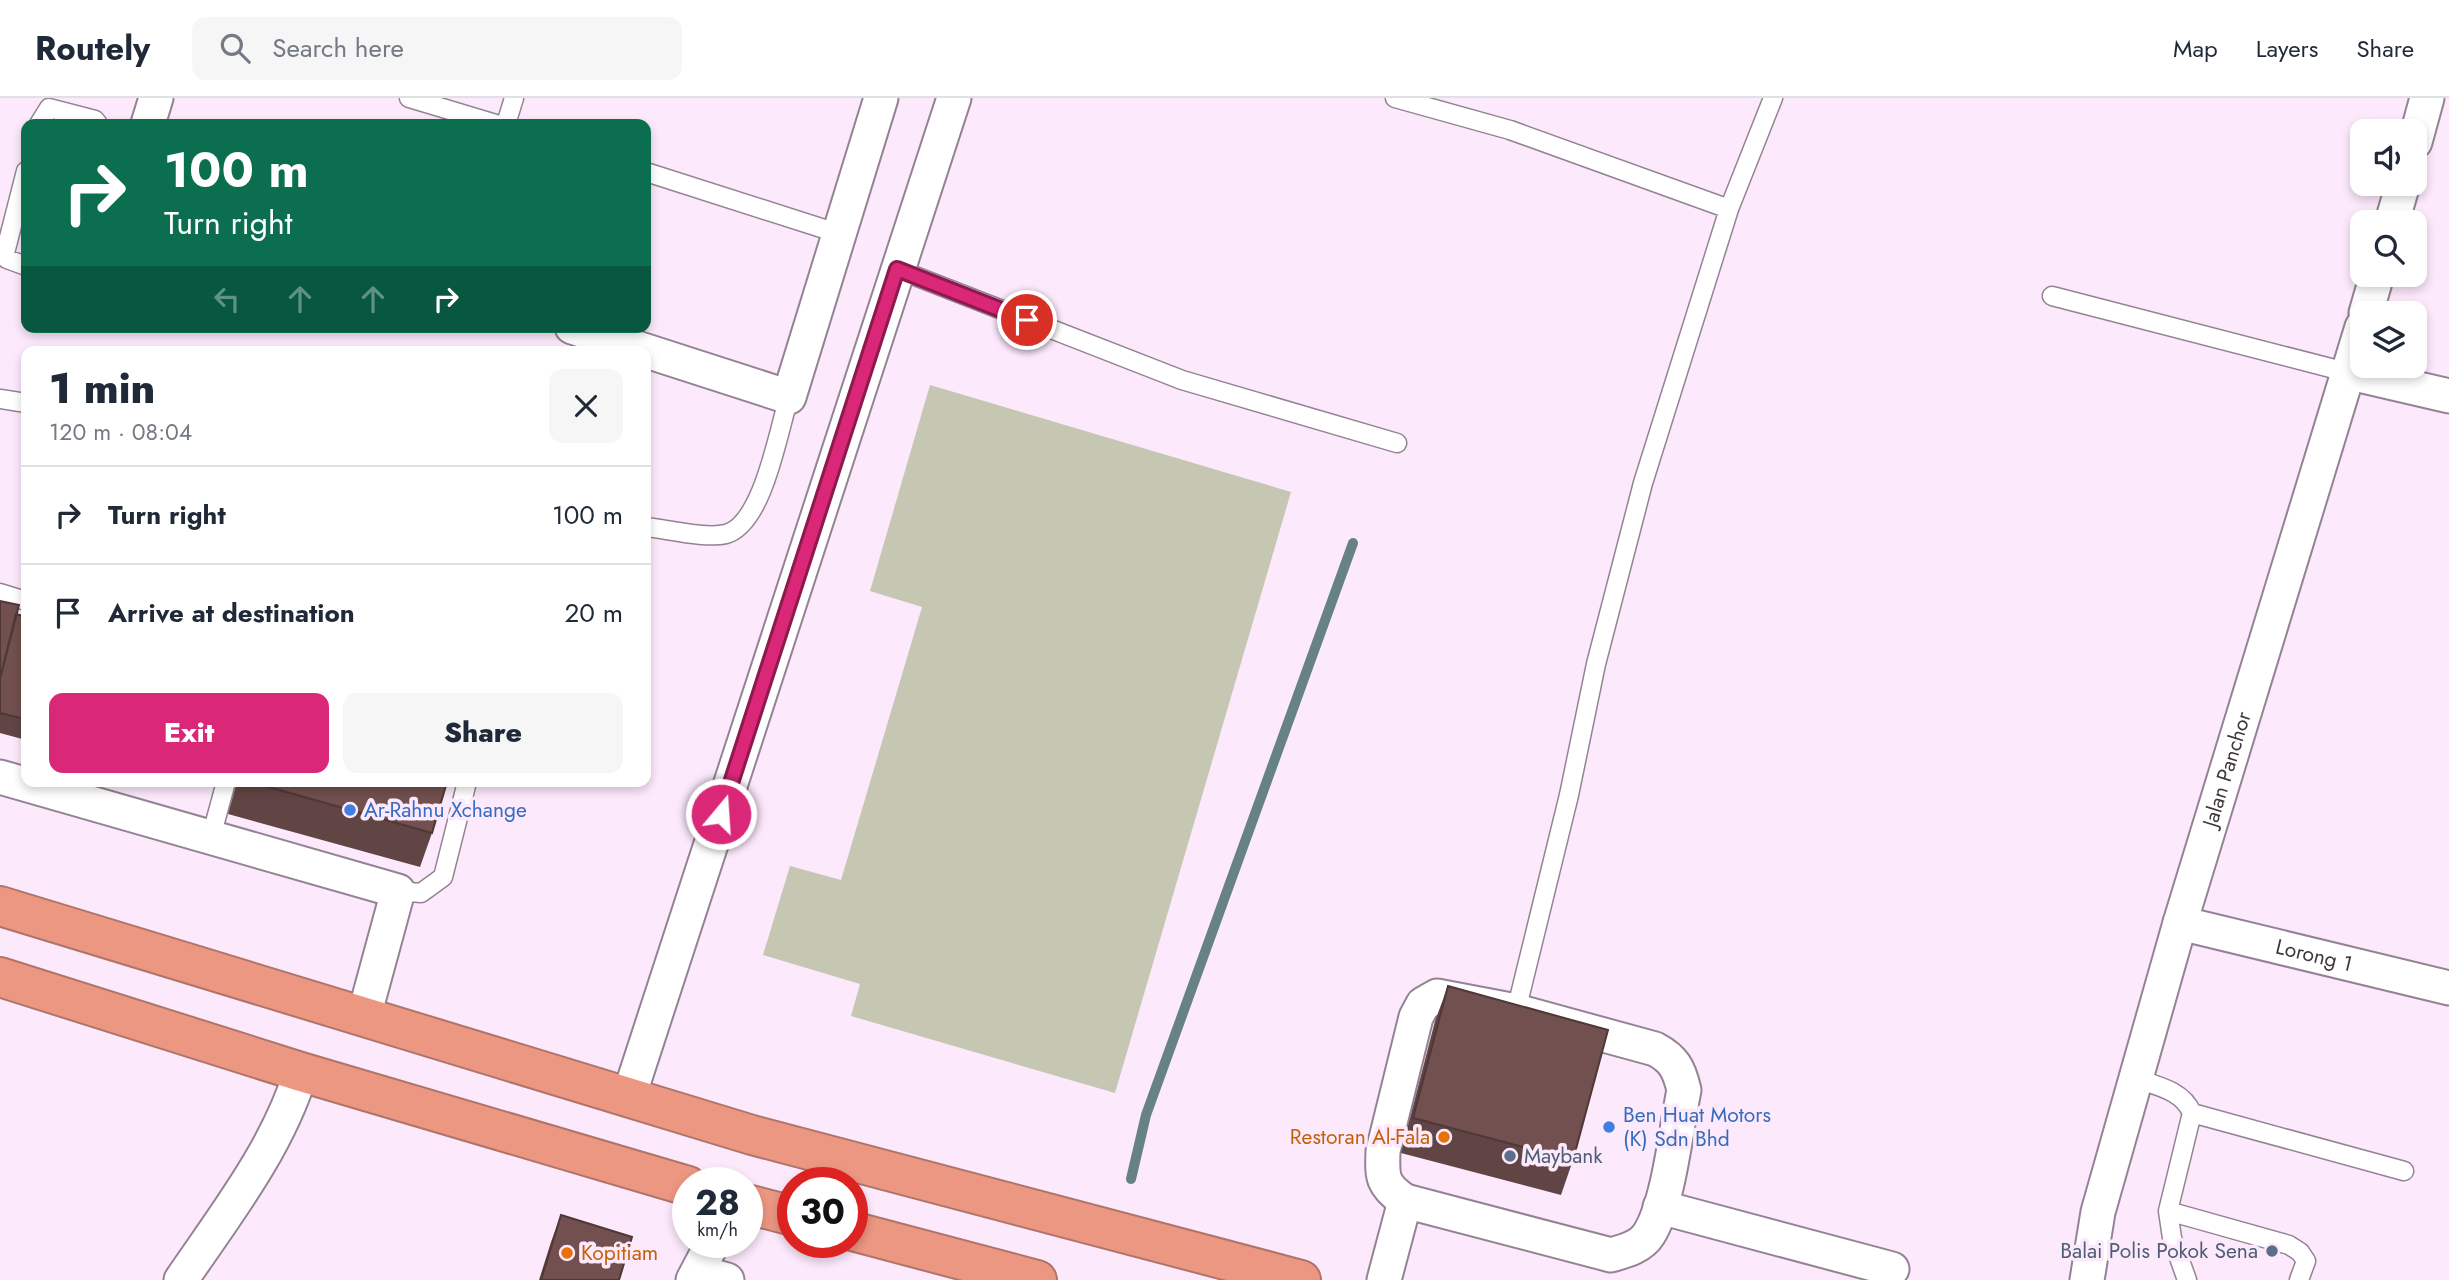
<!DOCTYPE html>
<meta charset="utf-8">
<style>
body{margin:0;font-family:Jost,sans-serif;background:#f6f6f7;color:#1f2937;height:100vh;display:flex;flex-direction:column;font-size:26px;white-space:nowrap}
*{box-sizing:border-box;margin:0}
p{font-size:23px;color:#747a83}
.icon{flex:none;width:38px;height:38px;fill:none;stroke:currentColor;stroke-width:2;stroke-linecap:round;stroke-linejoin:round}
.map{position:relative;flex:1;overflow:hidden}
.side{position:absolute;left:21px;top:248px;width:630px;height:441px;display:flex;flex-direction:column;background:#fff;border-radius:14px;box-shadow:0 4px 10px #0003}
.side>*{flex:none}
.hud{position:absolute;left:21px;top:21px;width:630px;height:214px;border-radius:14px;box-shadow:0 4px 10px #0003;background:#0b6e4f;color:#fff;overflow:hidden}
.fabs{position:absolute;left:2350px;top:21px;display:grid;gap:14px}
.fabs a{display:grid;place-items:center;width:77px;height:77px;border-radius:14px;background:#fff;box-shadow:0 4px 10px #0003;font-size:35px}
.speed{position:absolute;left:672px;top:1069px;display:flex;gap:14px;font-size:35px;font-weight:700;text-align:center}
.speed>*{display:grid;place-content:center;width:91px;height:91px;border-radius:50%;background:#fff;box-shadow:0 4px 10px #0003;line-height:1}
.speed small{font-size:18px;font-weight:400}
.speed .limit{border:10px solid #d22;background:#fff;color:#111}
.pin{position:absolute;display:grid;place-items:center;width:60px;height:60px;color:#fff;margin:-30px;border:4px solid #fff;border-radius:50%;box-shadow:0 2px 7px #0007}
.me{position:absolute;width:77px;margin:-38px;rotate:18deg;stroke-linejoin:round;filter:drop-shadow(0 0 5px #0008)}
.turn{display:flex;align-items:center;gap:24px;height:147px;padding:0 28px;font-size:32px}
.turn .icon{width:91px;height:91px;stroke-width:2.5}
.turn b{display:block;font-size:49px;line-height:60px}
.lanes{display:flex;align-items:center;height:66px;padding:0 28px;background:#0003;justify-content:center;gap:35px;direction:ltr}
.lanes .off{opacity:.35}
.round{display:grid;place-items:center;flex:none;width:74px;height:74px;border-radius:14px;background:#f6f6f7}
.headline{display:flex;align-items:center;justify-content:space-between;height:119px;padding:0 28px}
h1{font-size:42px;font-weight:800;line-height:52px}
.cta{display:flex;gap:14px;margin-top:auto;padding:14px 28px}
.cta a{flex:1;height:80px;border-radius:14px;background:#db2777;color:#fff;font-size:28px;font-weight:800;line-height:80px;text-align:center}
.cta a+a{background:#f6f6f7;color:#1f2937}
ul{padding:0;list-style:none}
li{display:flex;align-items:center;gap:21px;height:98px;padding:0 28px;border-top:2px solid #e0e1e3}
li div{flex:1}
li b{display:block;font-size:26px}
li em{font-style:normal}
header{display:flex;align-items:center;gap:42px;box-sizing:border-box;height:98px;padding:0 35px;background:#fff;border-bottom:2px solid #e0e1e3}
header strong{font-size:33px}
nav{display:flex;gap:38px;margin-inline-start:auto;font-size:24px}
.search{width:490px;height:63px;background:#f6f6f7;display:flex;align-items:center;gap:18px;box-sizing:border-box;padding:0 24px;border-radius:14px;color:#747a83;font-size:26px}
.map>svg:first-child{display:block}
.green{fill:#c5c7b2}
.lines{fill:none;stroke-linecap:round;stroke-linejoin:round}
.stream{stroke:#678286;stroke-width:10}
.lane-casing{stroke:#938394;stroke-width:21}
.street-casing{stroke:#938394;stroke-width:37}
.highway-casing{stroke:#af756a;stroke-width:42}
.lane{stroke:#fff;stroke-width:18}
.street{stroke:#fff;stroke-width:33}
.highway{stroke:#ec9782;stroke-width:38}
.wall{fill:#614544}
.building{fill:#71504f;stroke:#4f3837;stroke-width:2}
.route-casing{stroke:#8e194d;stroke-width:18}
.route{stroke:#db2777;stroke-width:12}
.shop-dot{fill:#3f7fe0;stroke:#fce9fc;stroke-width:2.5}
.food-dot{fill:#e8710a;stroke:#fce9fc;stroke-width:2.5}
.service-dot{fill:#5c6f8a;stroke:#fce9fc;stroke-width:2.5}
.labels{text-anchor:middle;stroke-width:7;stroke-linejoin:round;paint-order:stroke}
.street-label{font-size:21px;fill:#3e373e;stroke:#fce9fc}
.shop-label{font-size:21px;fill:#366cbe;stroke:#fce9fc;text-anchor:start}
.food-label{font-size:21px;fill:#c56008;stroke:#fce9fc;text-anchor:end}
.service-label{font-size:21px;fill:#4e5e75;stroke:#fce9fc;text-anchor:start}
</style>
<header>
<strong>Routely</strong>
<div class="search"><svg class="icon" aria-label="search" viewBox="0 0 24 24"><circle cx="10" cy="10" r="6"/><path d="M15 15l6 6"/></svg>Search here</div>
<nav><a>Map</a><a>Layers</a><a>Share</a></nav>
</header>
<div class="map">
<svg width="2449" height="1182" viewBox="0 0 2449 1182">
<rect width="100%" height="100%" fill="#fce9fc"/>
<path class="green" d="M930 287 1291 394 1115 995 851 918 860 886 763 857 790 768 841 782 922 509 870 493Z"/>
<g class="lines">
<path class="stream" d="M1131 1081 1146 1017 1353 445"/>
<defs>
<path id="lane" d="M409 0 496 26
M1395 0 1510 32 1729 111
M39 26 49 10 95 22 98 26
M506 26 514 0
M26 73 5 155 7 161 26 168
M646 74 840 136
M897 171 1182 282 1397 345
M2052 198 2350 275
M0 301 26 305
M646 429C667 431 706 441 726 436 763 426 778 334 789 299
M0 495 26 503
M211 739 226 684
M398 793 421 795 443 779 467 684
M1516 913 1569 697 1596 566 1643 385 1729 111 1773 0
M2137 981C2158 988 2183 993 2192 1015L2168 1113 2172 1140 2187 1182
M2192 1015 2404 1073
M2168 1113 2289 1147 2300 1154 2306 1163 2299 1182"/>
<g id="street">
<path d="M148 26 156 0"/>
<path d="M2415 44 2427 0"/>
<path d="M2392 124 2403 86"/>
<path d="M2366 215 2377 177"/>
<path d="M572 229 789 299 881 0"/>
<path d="M2350 275 2449 298"/>
<path d="M0 679 398 793 364 918"/>
<path id="s1" d="M2180 825 2449 890"/>
<path d="M1437 898 1516 913 1655 951C1674 961 1679 971 1684 992 1676 1031 1669 1104 1649 1136 1641 1149 1625 1153 1611 1157L1405 1103C1382 1087 1382 1080 1383 1053L1416 919 1423 906Z"/>
<path d="M629 998 954 0"/>
<path d="M1660 1109 1892 1171"/>
<path d="M698 1174 727 1182"/>
<path d="M181 1182C226 1116 277 1051 301 974"/>
<path d="M693 1182 713 1144"/>
<path d="M1384 1182 1405 1103"/>
<path id="s2" d="M2087 1182 2098 1114 2180 825 2362 229"/>
</g>
<path id="highway" d="M0 808 752 1037 1301 1182
M0 879 301 974 688 1088
M747 1106 793 1118
M852 1133 1037 1182"/>
</defs>
<use href="#lane" class="lane-casing"/>
<use href="#street" class="street-casing"/>
<use href="#highway" class="highway-casing"/>
<use href="#lane" class="lane"/>
<use href="#street" class="street"/>
<use href="#highway" class="highway"/>
</g>
<path class="wall" d="M0 503 16 516 26 519V642L0 635Z
M237 684H447L432 735 420 769 228 716Z
M1448 888 1573 1062 1561 1097 1401 1055 1435 923Z
M561 1117 619 1182H539L551 1144Z"/>
<path class="building" d="M0 503 19 507 0 581Z
M16 516 26 519V617L25 621 0 615V581Z
M251 684H447L432 735Z
M1448 888 1608 932 1573 1062 1413 1020Z
M561 1117 632 1139 619 1182H541Z"/>
<g class="lines">
<defs>
<path id="route" d="M721 716 897 171 1027 222"/>
</defs>
<use href="#route" class="route-casing"/>
<use href="#route" class="route"/>
</g>
<g class="shop-dot">
<circle cx="350" cy="712" r="7"/>
<circle cx="1609" cy="1029" r="7"/>
</g>
<g class="food-dot">
<circle cx="1444" cy="1039" r="7"/>
<circle cx="567" cy="1155" r="7"/>
</g>
<g class="service-dot">
<circle cx="1510" cy="1058" r="7"/>
<circle cx="2272" cy="1153" r="7"/>
</g>
<g class="labels">
<g class="street-label">
<text dy="7" stroke="none"><textPath href="#s2" startOffset="530">Jalan Panchor</textPath></text>
<text dy="7" stroke="none"><textPath href="#s1" startOffset="138">Lorong 1</textPath></text>
</g>
<g class="shop-label">
<text x="364" y="719">Ar-Rahnu Xchange</text>
<text x="1623" y="1024">Ben Huat Motors<tspan x="1623" dy="24">(K) Sdn Bhd</tspan></text>
</g>
<g class="food-label">
<text x="1430" y="1046">Restoran Al-Fala</text>
<text x="581" y="1162" text-anchor="start">Kopitiam</text>
</g>
<g class="service-label">
<text x="1524" y="1065">Maybank</text>
<text x="2258" y="1160" text-anchor="end">Balai Polis Pokok Sena</text>
</g>
</g>
</svg>
<div class="fabs">
<a><svg class="icon" aria-label="sound" viewBox="0 0 24 24"><path d="M4 9h4l5-4v14l-5-4H4zM17 9q2 3 0 6"/></svg></a>
<a><svg class="icon" aria-label="search" viewBox="0 0 24 24"><circle cx="10" cy="10" r="6"/><path d="M15 15l6 6"/></svg></a>
<a><svg class="icon" aria-label="layers" viewBox="0 0 24 24"><path d="M12 4l9 5-9 5-9-5zM3 14l9 5 9-5"/></svg></a>
</div>
<div class="speed"><div>28<small>km/h</small></div><div class="limit">30</div></div>
<div class="pin" style="left:1027px;top:222px;background:#d93025"><svg class="icon" aria-label="arrive" viewBox="0 0 24 24"><path d="M6 21V4h12l-3 4 3 4H6"/></svg></div>
<svg class="me" style="left:721px;top:716px" viewBox="-20 -20 40 40"><circle r="17" fill="#db2777" stroke="#fff" stroke-width="3"/><path d="M0-11L8 9 0 5-8 9z" fill="#fff"/></svg>
<div class="hud">
<div class="turn"><svg class="icon" aria-label="right" viewBox="0 0 24 24"><path d="M7 20v-9h11M14 6l5 5-5 5"/></svg><div><b>100 m</b>Turn right</div></div>
<div class="lanes"><svg class="icon off" aria-label="left" viewBox="0 0 24 24"><path d="M17 20v-9H6M10 6l-5 5 5 5"/></svg><svg class="icon off" aria-label="ahead" viewBox="0 0 24 24"><path d="M12 20V5M6 11l6-6 6 6"/></svg><svg class="icon off" aria-label="ahead" viewBox="0 0 24 24"><path d="M12 20V5M6 11l6-6 6 6"/></svg><svg class="icon" aria-label="right" viewBox="0 0 24 24"><path d="M7 20v-9h11M14 6l5 5-5 5"/></svg></div>
</div>
<section class="side">
<div class="headline"><div><h1>1 min</h1><p>120 m · 08:04</p></div><a class="round"><svg class="icon" aria-label="close" viewBox="0 0 24 24"><path d="M6 6l12 12M18 6L6 18"/></svg></a></div>
<ul>
<li><svg class="icon" aria-label="right" viewBox="0 0 24 24"><path d="M7 20v-9h11M14 6l5 5-5 5"/></svg><div><b>Turn right</b></div><em>100 m</em></li>
<li><svg class="icon" aria-label="arrive" viewBox="0 0 24 24"><path d="M6 21V4h12l-3 4 3 4H6"/></svg><div><b>Arrive at destination</b></div><em>20 m</em></li>
</ul>
<div class="cta"><a>Exit</a><a>Share</a></div>
</section>
</div>
